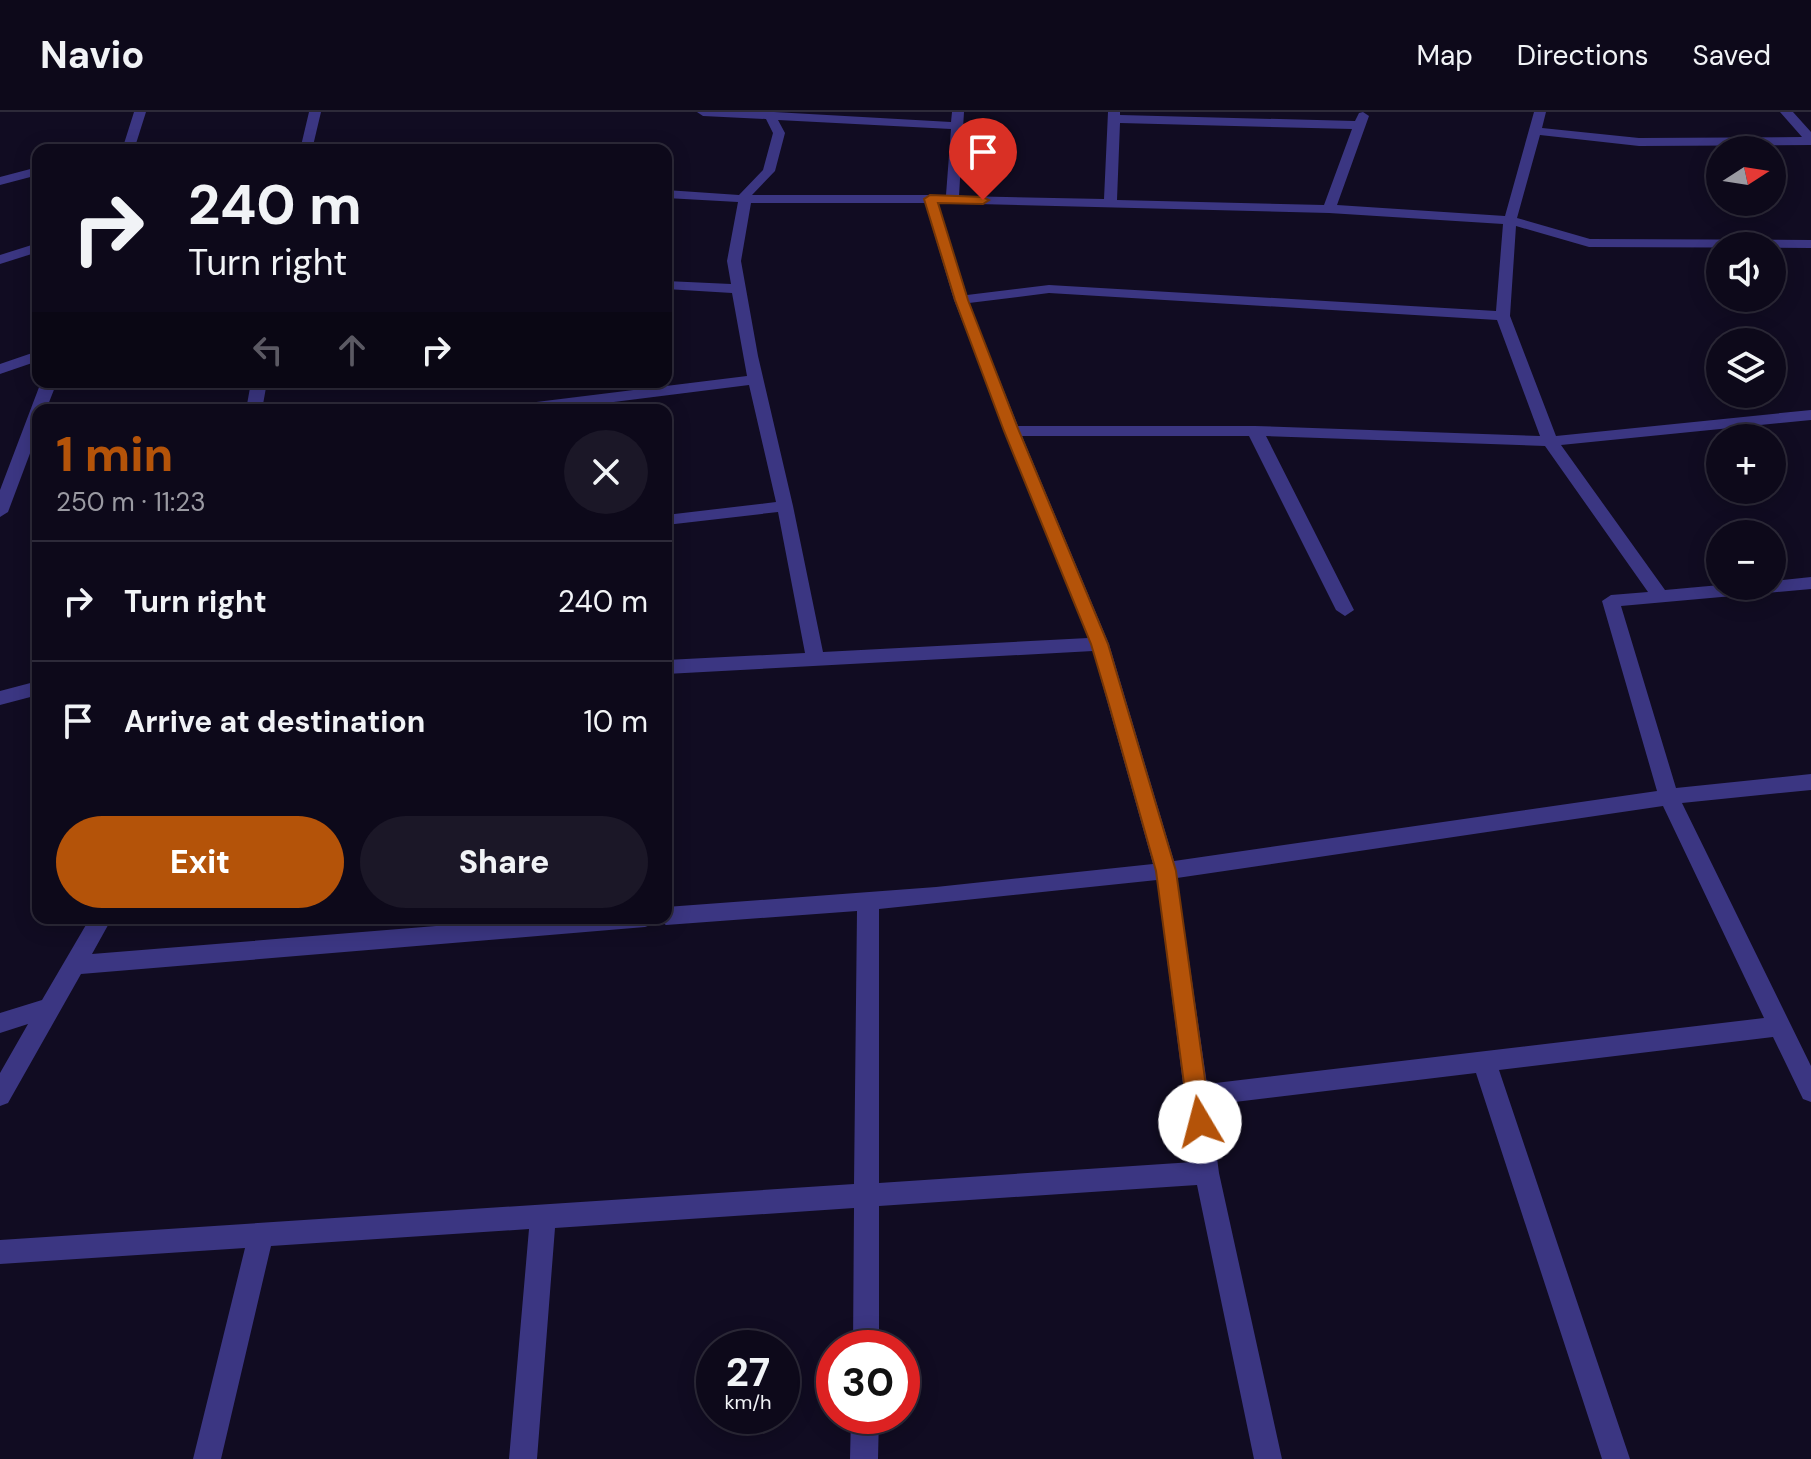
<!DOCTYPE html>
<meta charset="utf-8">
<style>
body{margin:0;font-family:"DM Sans",sans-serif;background:#1b1727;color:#f1f3f6;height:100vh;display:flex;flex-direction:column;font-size:30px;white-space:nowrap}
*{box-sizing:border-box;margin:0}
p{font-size:26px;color:#9a9aa2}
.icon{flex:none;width:44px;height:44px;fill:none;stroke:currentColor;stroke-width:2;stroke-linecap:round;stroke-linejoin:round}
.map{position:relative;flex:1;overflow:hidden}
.side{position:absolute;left:32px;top:292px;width:640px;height:520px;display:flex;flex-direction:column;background:#0d091a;border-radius:16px;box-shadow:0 4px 20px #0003,0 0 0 2px #2d2a39}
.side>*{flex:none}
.guide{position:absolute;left:32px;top:32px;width:640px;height:244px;border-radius:16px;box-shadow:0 4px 20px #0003,0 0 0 2px #2d2a39;background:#0d091a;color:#f1f3f6;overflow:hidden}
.needle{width:52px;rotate:78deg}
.fabs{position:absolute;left:1706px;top:24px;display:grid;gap:16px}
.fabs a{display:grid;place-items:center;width:80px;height:80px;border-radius:50%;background:#0d091a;box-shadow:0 4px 20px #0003,0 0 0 2px #2d2a39;font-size:40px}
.speed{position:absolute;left:696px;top:1218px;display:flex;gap:16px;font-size:40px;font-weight:700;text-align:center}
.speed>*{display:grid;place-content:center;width:104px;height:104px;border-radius:50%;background:#0d091a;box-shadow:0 4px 20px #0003,0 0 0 2px #2d2a39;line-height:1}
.speed small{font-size:20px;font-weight:400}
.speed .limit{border:12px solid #d22;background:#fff;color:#111}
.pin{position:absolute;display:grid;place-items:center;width:68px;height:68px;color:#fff;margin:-82px -34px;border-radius:50% 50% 50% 0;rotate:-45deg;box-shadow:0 0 8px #0007}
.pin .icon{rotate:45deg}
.me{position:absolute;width:88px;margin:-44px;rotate:352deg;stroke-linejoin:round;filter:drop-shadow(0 0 6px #0008)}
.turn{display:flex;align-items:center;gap:28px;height:168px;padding:0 24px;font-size:36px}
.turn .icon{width:104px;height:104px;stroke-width:2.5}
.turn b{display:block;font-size:56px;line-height:68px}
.lanes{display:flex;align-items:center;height:76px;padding:0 24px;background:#0003;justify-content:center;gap:40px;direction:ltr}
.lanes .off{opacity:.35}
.round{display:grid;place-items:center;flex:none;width:84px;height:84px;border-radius:42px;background:#1b1727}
.summary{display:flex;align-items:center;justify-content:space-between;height:136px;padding:0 24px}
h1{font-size:48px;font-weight:800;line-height:60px;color:#b45309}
.action{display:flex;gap:16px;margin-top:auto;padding:16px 24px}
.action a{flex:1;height:92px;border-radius:48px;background:#b45309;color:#fff;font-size:32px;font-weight:800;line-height:92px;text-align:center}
.action a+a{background:#1b1727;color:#f1f3f6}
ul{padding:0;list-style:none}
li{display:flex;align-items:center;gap:24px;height:120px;padding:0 24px;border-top:2px solid #2d2a39}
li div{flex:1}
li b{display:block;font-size:30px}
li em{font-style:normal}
header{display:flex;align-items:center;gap:48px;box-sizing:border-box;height:112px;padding:0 40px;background:#0d091a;border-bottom:2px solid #2d2a39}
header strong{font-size:38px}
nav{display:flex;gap:44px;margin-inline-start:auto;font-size:28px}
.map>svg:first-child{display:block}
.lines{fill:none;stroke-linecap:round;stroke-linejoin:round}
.minor{fill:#3b3682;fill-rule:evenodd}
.route{fill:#b45309;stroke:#753606;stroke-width:2}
</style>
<header>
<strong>Navio</strong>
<nav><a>Map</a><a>Directions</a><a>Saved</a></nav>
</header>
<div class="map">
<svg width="1811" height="1347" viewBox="0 0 1811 1347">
<rect width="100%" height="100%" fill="#110c22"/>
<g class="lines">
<path class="minor" d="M134 0H146L134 38H122Z
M309 0H321L312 38H300Z
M697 0H774L951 10 952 0H964L959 84 1104 87 1108 0H1120V3L1355 9 1359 1 1363 0 1369 4 1337 93 1505 104 1534 0H1546L1542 16 1639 26 1802 25 1780 0H1793L1811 20V33L1639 34 1540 23 1517 106 1590 127 1811 128V136L1589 135 1516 114 1510 204 1556 324 1811 298V308L1561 333 1665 478 1720 473 1772 474V469L1811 465V477L1621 494 1676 676 1811 662V678L1682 691 1811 954V990L1803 987 1773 925 1499 958 1630 1347H1602L1476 961 1210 993 1219 1061 1282 1347H1254L1197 1073 879 1094V1236H853L854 1096 555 1116 537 1347H509L529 1117 271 1134 221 1347H193L245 1136 0 1152V1128L854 1072 857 799 666 813 656 806H666V795L936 775 1153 752 1093 539 666 562V548L805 541 778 400 666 413V403L776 390 749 273 550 298H504L512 293 747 264 732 181 666 177V169L731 172 727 149 738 90 666 86V78L739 83 763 58 773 21 766 7 703 4ZM778 8 951 17 946 83H752L775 59 785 21ZM1120 11 1352 17 1324 93 1117 88ZM751 91H925L954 188 1088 526 823 540 793 394 758 244 741 149ZM938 91 1329 101 1503 112 1496 199 1049 173 967 183ZM1049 181 1497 208 1540 324 1255 314H1018L969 191ZM1022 324H1249L1336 498 1345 504 1354 498 1266 324 1545 334 1648 480 1611 483 1602 489 1657 679 1174 749 1109 532ZM1663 694 1764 906 1207 972 1177 766ZM1157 768 1193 1050 879 1071V797Z
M38 55V63L0 73V65Z
M38 131V140L0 152V143Z
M38 239V249L0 262V252Z
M41 270H57L46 298H38V320L8 400 0 405V378Z
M251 270H267L262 298H246Z
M38 569V583L0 593V579Z
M90 806H112L92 842 536 806H656L653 812 645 815 81 862 8 991 0 994V961L28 912 0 921V901L42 888Z
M851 1304H879L878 1347H850Z"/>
</g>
<path class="route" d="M930 83 983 85 989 88 983 92 938 91 968 188 1019 319 1108 532 1125 589 1176 759 1211 1010 1207 1017 1200 1020 1192 1017 1189 1010 1156 759 1108 589 1091 532 1004 319 955 188 924 87Z"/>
</svg>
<div class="fabs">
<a><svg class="needle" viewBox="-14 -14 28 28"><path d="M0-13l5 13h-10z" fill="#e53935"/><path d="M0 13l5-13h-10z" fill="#9a9aa2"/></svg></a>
<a><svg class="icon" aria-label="sound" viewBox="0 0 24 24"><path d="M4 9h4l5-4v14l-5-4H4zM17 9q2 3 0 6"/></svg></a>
<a><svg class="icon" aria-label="layers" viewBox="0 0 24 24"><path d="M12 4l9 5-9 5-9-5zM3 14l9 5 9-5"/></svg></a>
<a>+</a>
<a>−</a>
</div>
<div class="speed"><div>27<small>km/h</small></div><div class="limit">30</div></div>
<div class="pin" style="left:983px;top:88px;background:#d93025"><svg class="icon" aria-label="arrive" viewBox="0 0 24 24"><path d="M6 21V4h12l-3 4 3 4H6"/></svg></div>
<svg class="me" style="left:1200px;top:1010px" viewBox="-20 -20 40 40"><circle r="19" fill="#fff"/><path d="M0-13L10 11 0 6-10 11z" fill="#b45309"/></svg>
<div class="guide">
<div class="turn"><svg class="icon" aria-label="right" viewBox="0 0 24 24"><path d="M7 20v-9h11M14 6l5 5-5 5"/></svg><div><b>240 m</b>Turn right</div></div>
<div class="lanes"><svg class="icon off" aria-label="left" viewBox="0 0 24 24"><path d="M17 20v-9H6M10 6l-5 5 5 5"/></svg><svg class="icon off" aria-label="ahead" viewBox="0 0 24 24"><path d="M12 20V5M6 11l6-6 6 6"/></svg><svg class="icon" aria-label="right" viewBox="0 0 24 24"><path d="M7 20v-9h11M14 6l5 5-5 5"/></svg></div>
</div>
<section class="side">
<div class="summary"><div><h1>1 min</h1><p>250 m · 11:23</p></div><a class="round"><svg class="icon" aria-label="close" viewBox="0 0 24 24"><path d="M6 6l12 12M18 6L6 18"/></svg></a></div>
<ul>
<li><svg class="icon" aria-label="right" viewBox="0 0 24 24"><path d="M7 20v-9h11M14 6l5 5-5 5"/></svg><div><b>Turn right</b></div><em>240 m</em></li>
<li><svg class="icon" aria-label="arrive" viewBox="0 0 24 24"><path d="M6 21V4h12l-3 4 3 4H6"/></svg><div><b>Arrive at destination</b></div><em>10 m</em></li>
</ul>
<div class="action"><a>Exit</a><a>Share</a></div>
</section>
</div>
